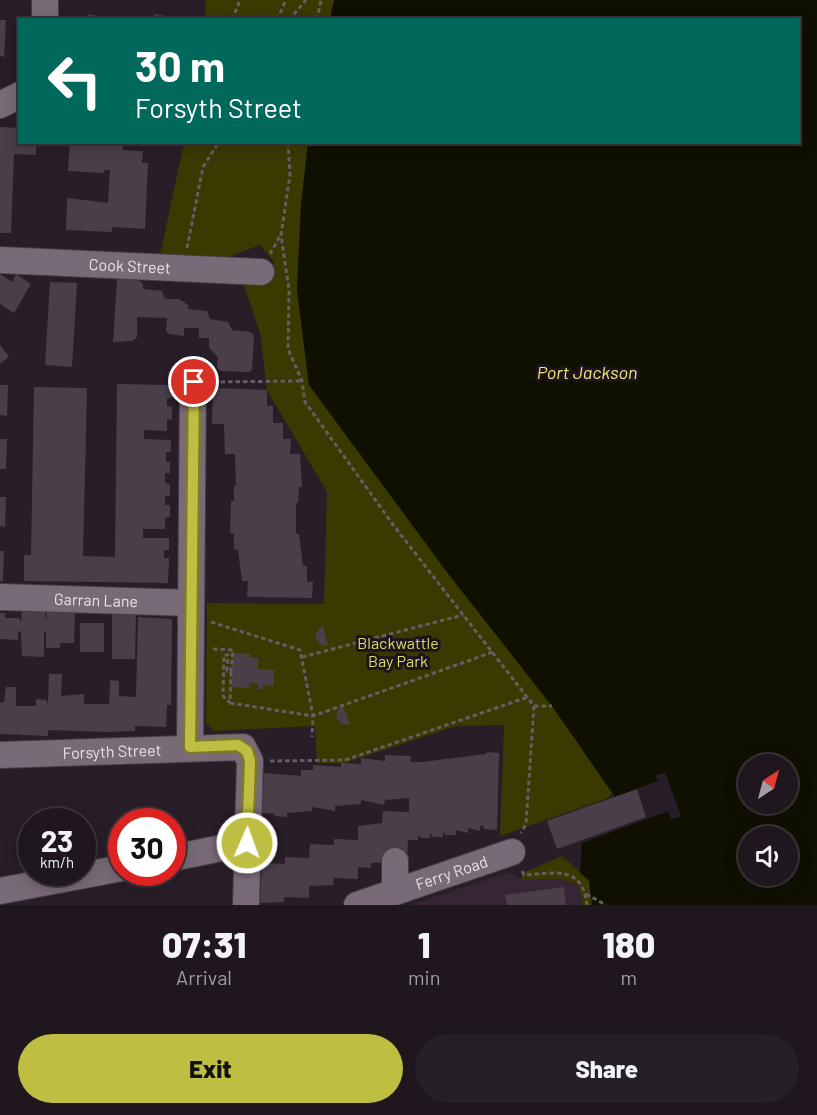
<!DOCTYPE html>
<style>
body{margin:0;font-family:Barlow,sans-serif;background:#271f27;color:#f1f3f6;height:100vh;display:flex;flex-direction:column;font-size:22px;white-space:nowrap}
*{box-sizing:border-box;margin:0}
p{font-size:20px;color:#a19fa4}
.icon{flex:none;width:33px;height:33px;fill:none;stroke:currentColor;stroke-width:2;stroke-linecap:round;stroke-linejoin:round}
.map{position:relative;height:905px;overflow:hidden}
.side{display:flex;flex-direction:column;background:#1f161e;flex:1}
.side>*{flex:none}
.guide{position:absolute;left:18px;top:18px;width:782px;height:126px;border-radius:0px;box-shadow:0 3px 15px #0003,0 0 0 2px #3c353c;background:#00695c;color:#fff;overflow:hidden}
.needle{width:39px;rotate:36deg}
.controls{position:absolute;left:738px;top:754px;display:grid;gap:12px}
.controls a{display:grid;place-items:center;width:60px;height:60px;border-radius:50%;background:#1f161e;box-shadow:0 3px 15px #0003,0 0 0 2px #3c353c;font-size:30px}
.speed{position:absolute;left:18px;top:808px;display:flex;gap:12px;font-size:30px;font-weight:700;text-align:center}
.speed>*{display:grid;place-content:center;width:78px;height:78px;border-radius:50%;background:#1f161e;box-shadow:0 3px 15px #0003,0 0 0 2px #3c353c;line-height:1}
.speed small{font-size:15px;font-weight:400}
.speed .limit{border:9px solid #d22;background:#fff;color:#111}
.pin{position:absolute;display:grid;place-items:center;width:51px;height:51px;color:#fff;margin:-26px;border:3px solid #fff;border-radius:50%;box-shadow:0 2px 6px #0007}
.me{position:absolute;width:66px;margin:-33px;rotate:2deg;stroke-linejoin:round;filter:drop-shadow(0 0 4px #0008)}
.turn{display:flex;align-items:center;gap:21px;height:126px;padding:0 18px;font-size:27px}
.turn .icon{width:78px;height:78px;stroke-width:2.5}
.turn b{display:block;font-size:42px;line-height:51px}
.eta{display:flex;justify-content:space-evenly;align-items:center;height:102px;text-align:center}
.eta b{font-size:36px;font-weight:800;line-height:42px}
.action{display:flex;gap:12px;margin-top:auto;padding:12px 18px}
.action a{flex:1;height:69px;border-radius:36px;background:#bebe42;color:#111;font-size:24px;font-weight:800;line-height:69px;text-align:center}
.action a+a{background:#271f27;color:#f1f3f6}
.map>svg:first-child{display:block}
.built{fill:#362635}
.green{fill:#3a3900}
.water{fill:#101000;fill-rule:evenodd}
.pier{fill:#291e28}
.building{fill:#4a3e49}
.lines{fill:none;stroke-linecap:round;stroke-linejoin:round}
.minor-casing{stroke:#453d44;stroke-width:28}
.path{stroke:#665c65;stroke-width:3;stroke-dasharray:4.5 3;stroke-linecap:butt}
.minor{stroke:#786a76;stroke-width:26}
.route-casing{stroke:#7c7c2b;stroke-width:15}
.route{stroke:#bebe42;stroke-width:10}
.labels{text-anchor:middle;stroke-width:6;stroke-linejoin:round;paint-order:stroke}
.street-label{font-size:16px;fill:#ebe3ea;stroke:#1f141e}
.park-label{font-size:16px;fill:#dadb6b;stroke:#1f141e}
.water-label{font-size:18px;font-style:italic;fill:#ebec7c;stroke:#1f141e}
</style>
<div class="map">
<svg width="817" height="905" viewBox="0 0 817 905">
<rect width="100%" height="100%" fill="#291e28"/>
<path class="built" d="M510 872 520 880 560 879 579 885 582 905H410Z"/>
<path class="green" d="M206 0H334L330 19 205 20Z
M184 143H308L301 205 297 290 443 567 552 706 613 791 608 798 500 836 504 725 456 726 345 763H317L315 726 214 731 206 723 207 603 324 604 327 492 267 390 260 333 243 282 267 280 274 262 260 245 212 263 160 255Z
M562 856 589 880 592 905H582L579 885 560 879 520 880 525 872Z"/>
<path class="water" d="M334 0H817V905H592L589 880 580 873 582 843 668 811 671 819 680 816 665 773 656 776 658 781 615 797 552 706 443 567 309 385 297 290 301 205 308 143 798 142V20L330 19ZM748 765H788V804H748ZM748 837H788V876H748Z"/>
<path class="pier" d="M665 773 681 816 671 819 668 811 647 819 646 816 668 808 673 815 677 814 663 777 660 778V784L638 792 637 789 658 781 656 776Z"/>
<path class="building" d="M88 14 111 18V20H86Z
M154 14 178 18V20H153Z
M0 20H6L4 57 0 56Z
M0 127 20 128V142H36V155L14 154 11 233H0Z
M70 142 123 143V150L143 151 142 163H148L145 229 112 227V232L66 230 67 198 108 203 110 170H104V173L68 171Z
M0 274 12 282 16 274 31 284 14 313 0 304Z
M117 279H137L143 284V289L162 291 165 299H179L188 305V309L207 311 210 319 228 322 232 330 251 332 254 336 252 369 250 372 221 371 217 368 218 357 209 348V338H199V328H184V336L169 334 166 331 167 318 137 317V337L132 341 113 342Z
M50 282 77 283 72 367 45 365Z
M0 345 9 357 0 364Z
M117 384 172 385V398H167V406L172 407V420L167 419V431L144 430V439L171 440V452H166V462H170V473H165V483L170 484V496H165V505H170V517L165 518V529H143V538H169V550H164V558H169L168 583 24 581V555H31L34 387 87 388 83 556 115 557Z
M0 385H8L7 416 0 415Z
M213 388 267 390V406H273V423H283V439H291L290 454H300L302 487H299L298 503H296V534H299L303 566H307V582H313L312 598 247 597 248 581H242L238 550 234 549V534L230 533 231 501H234V486H236L235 454H225L224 424H212Z
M0 439H7L6 469H0Z
M0 497H6L5 527 0 526Z
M0 551H4L3 581H0Z
M47 607 75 608 74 643H60V648H46V632H44V657L22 656 21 632 18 631V640L0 639V613H5V618H19L21 622 22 610 45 611 46 622Z
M112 612H136L135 659H112Z
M138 617 172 619 171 705H167L166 727 135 726V731L108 732 48 730V736L0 734V703L4 702 6 687H16V706H36V699L46 700 48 704 49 674H62L61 696 84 694V704H109L110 680 119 681V696L136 697Z
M80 623H104V652H80Z
M323 626 328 645 327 646 321 645 315 638 318 629Z
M233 653 250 654V658H258V669L274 670V686L263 685V689H258V684L249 683V688L231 687Z
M343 706 350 724 348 725 342 724 336 718 338 709Z
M487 752 499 753 497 830 484 829V826H480V831L468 828V833L456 830V835H446L443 832V837H433L430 833V838H421L418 835V840H408L407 862 371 863V868L358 867V879L334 878 333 885 309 886V898L284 897V902L260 903 262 863 285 864V857L309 858 310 844 334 845V839L358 840V826L382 823 383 811 409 812V798L385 800 384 805 361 800V804L335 806V811L312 807V811L287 813V817L274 816 275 814 262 813 264 773 301 776V770H313V765L341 767V763L361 764V758L385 761V755L411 756 410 762H422L486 754Z
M637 789 646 817 557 849 547 821Z
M564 887 566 905H507L505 895Z"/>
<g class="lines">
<defs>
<g id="minor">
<path d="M45 0V20"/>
<path d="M0 105 20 95"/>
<path id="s1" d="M0 260 261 272"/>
<path id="s2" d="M0 597 191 603"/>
<path d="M190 747 193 382"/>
<path id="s3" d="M0 755 243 747 250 761 246 905"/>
<path d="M172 858 247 843"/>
<path d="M0 891 122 868"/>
<path d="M395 892V861"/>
<path id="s4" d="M357 905 512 852"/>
</g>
</defs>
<use href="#minor" class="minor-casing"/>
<path class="path" d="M232 20 240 0
M277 20 286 0
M289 20 306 0
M317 20 321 0
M288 142 290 175 281 235 289 290 288 349 302 381 305 402 394 526 534 706 526 824 521 833
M187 248 203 167 219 142
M270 254 280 236
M213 382 302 381
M211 622 300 650 313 716 312 737
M213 649 233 650 231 671H227L228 655H224L223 696 230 703 231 671
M302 657 463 615
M230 703 313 716 493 652
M534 706H552
M270 761 345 760 528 697
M522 871 524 875C556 873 582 865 587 905
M586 894 606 905"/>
<use href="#minor" class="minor"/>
</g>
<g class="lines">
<defs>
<path id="route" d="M194 382 190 747 238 745 247 751 250 761 247 843"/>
</defs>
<use href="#route" class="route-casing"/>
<use href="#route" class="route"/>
</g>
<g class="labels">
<g class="street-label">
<text dy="6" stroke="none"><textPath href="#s1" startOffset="130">Cook Street</textPath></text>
<text dy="6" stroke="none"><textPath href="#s2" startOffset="96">Garran Lane</textPath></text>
<text dy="6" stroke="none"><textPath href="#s3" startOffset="112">Forsyth Street</textPath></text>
<text dy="6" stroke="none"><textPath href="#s4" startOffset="100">Ferry Road</textPath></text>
</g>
<g class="park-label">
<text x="398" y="649">Blackwattle<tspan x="398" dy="18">Bay Park</tspan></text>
</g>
<g class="water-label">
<text x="587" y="379">Port Jackson</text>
</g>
</g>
</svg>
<div class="controls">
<a><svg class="needle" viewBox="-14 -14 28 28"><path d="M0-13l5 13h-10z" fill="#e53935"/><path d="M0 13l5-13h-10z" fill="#a19fa4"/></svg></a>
<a><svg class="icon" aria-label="sound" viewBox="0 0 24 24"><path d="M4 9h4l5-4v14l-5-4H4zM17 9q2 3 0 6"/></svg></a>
</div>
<div class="speed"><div>23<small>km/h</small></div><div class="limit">30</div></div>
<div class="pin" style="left:194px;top:382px;background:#d93025"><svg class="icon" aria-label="arrive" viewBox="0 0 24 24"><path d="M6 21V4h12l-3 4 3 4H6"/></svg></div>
<svg class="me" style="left:247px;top:843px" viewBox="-20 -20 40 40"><circle r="17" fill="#bebe42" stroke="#fff" stroke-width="3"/><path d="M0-11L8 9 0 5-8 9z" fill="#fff"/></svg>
<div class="guide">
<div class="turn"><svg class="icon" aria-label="left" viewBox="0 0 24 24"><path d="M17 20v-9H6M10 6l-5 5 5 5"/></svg><div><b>30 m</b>Forsyth Street</div></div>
</div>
</div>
<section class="side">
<div class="eta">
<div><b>07:31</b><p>Arrival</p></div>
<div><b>1</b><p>min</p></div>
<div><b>180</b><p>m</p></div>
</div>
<div class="action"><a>Exit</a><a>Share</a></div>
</section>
